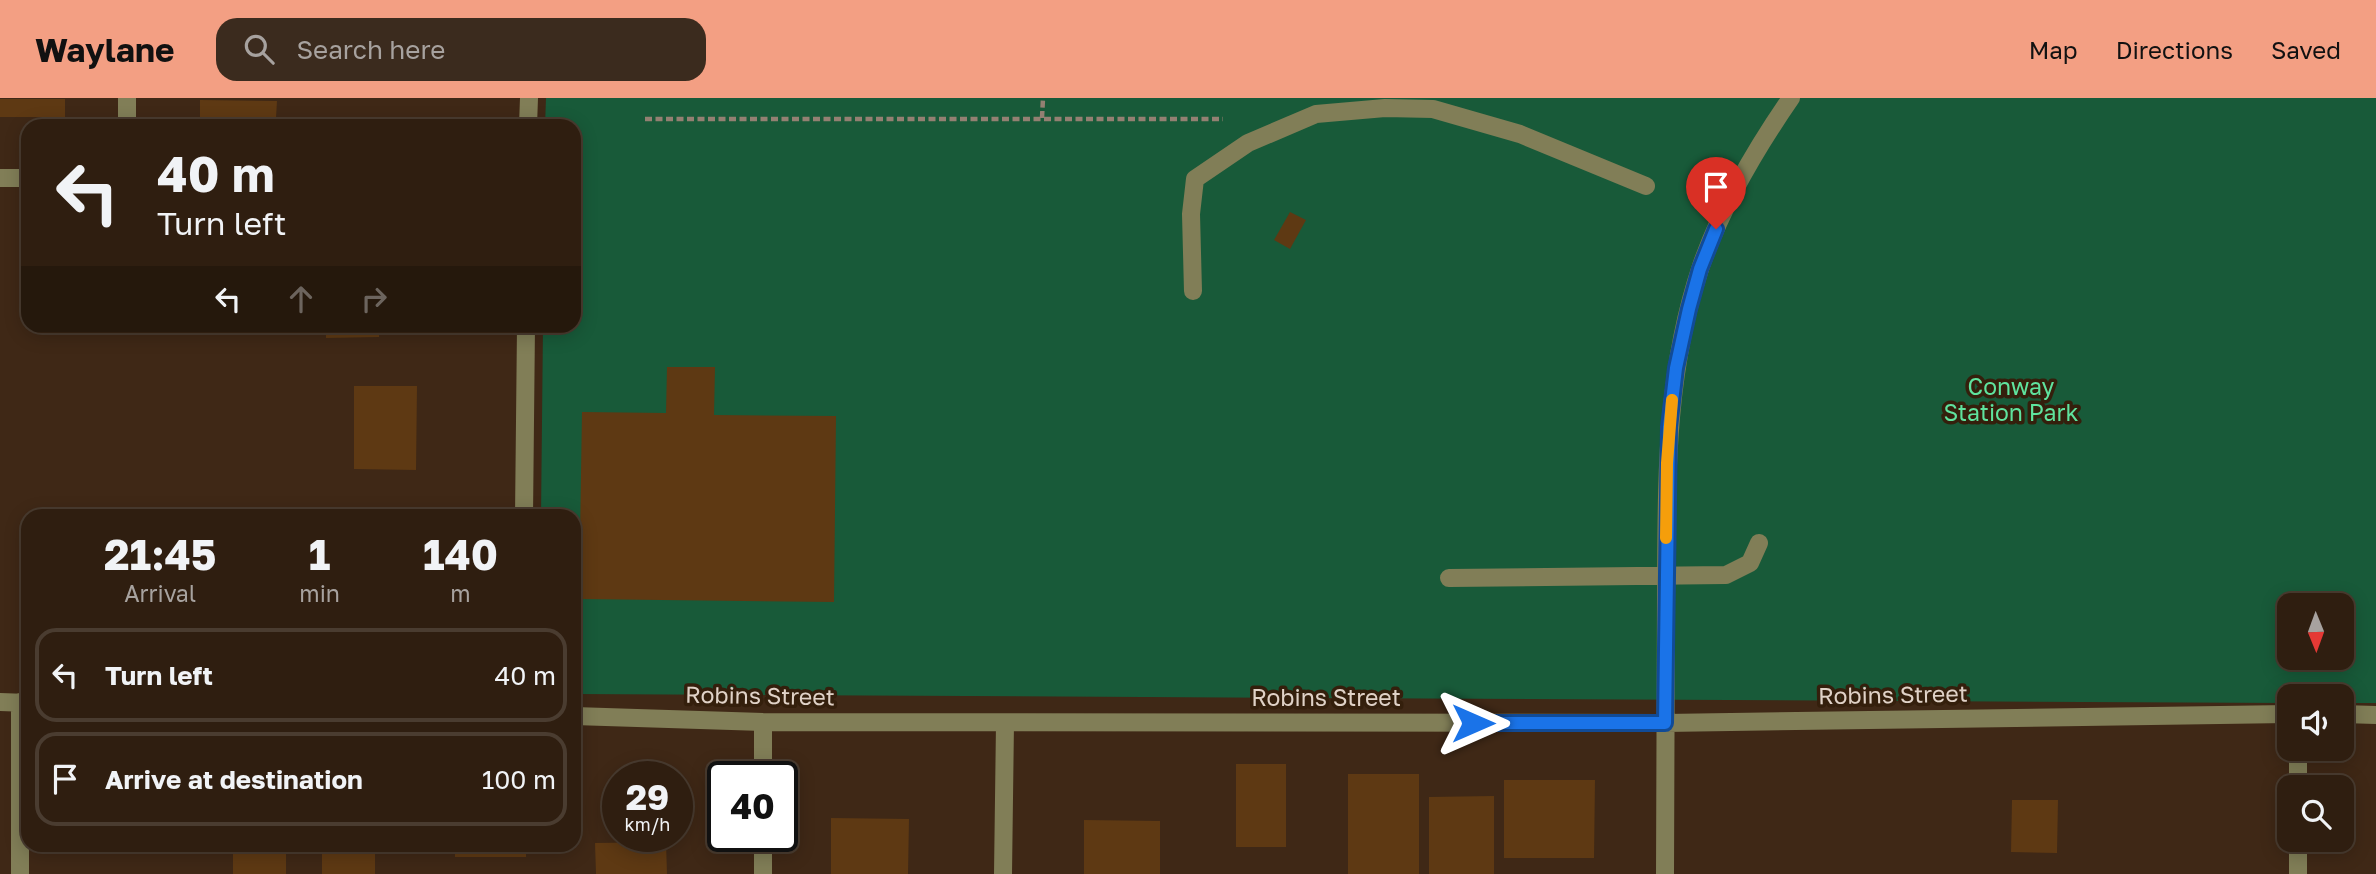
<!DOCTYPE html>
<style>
body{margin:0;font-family:"Golos Text",sans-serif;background:#3b2b1e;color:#f1f3f6;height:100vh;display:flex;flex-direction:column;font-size:26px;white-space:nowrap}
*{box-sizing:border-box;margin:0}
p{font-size:23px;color:#a7a29f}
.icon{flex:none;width:38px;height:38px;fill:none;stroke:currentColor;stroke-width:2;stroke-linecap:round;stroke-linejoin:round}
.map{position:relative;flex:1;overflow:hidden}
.details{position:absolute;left:21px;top:411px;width:560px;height:343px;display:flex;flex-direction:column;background:#2f1e10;border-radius:21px;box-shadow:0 4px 18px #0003,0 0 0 2px #4a3c30}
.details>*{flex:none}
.top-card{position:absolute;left:21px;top:21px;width:560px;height:214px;border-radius:21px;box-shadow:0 4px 18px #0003,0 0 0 2px #4a3c30;background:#2f1e10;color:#f1f3f6;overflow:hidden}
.needle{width:46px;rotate:179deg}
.buttons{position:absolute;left:2277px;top:495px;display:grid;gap:14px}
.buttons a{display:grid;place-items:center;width:77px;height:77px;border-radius:14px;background:#2f1e10;box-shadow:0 4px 18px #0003,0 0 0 2px #4a3c30;font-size:35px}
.speed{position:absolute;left:602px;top:663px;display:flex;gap:14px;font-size:35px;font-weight:700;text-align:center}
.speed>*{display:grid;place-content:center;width:91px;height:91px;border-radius:50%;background:#2f1e10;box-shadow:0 4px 18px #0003,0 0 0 2px #4a3c30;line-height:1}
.speed small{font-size:18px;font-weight:400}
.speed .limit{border:4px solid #111;border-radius:10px;background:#fff;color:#111}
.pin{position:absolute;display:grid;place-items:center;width:60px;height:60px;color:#fff;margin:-72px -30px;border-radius:50% 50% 50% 0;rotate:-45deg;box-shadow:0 0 7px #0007}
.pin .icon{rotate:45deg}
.me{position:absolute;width:77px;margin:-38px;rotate:90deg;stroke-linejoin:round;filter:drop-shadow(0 0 5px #0008)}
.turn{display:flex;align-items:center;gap:24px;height:147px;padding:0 21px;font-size:32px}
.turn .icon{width:91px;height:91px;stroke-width:2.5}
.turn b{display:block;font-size:49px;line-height:60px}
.lanes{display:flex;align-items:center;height:66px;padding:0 21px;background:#0003;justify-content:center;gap:35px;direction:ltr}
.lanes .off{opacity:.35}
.eta{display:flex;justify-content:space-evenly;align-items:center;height:119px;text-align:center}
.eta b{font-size:42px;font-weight:700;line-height:49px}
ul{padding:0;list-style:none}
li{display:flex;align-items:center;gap:21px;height:94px;margin:0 14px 10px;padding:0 7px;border:4px solid #4a3c30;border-radius:21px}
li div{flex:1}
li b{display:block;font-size:26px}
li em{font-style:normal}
header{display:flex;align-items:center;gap:42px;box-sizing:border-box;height:98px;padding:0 35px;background:#f39f83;color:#111}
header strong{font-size:33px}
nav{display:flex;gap:38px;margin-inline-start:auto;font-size:24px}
.search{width:490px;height:63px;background:#3b2b1e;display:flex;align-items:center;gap:18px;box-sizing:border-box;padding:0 24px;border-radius:21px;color:#a7a29f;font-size:26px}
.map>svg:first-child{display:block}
.green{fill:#185a39;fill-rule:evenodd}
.building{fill:#5e3913}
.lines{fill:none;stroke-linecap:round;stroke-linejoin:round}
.path{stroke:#938072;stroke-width:4.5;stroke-dasharray:7 3.5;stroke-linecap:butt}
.minor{stroke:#817e57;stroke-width:18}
.route-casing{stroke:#114b97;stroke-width:18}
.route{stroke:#1a73e8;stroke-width:12}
.slow{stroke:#f59e0b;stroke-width:12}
.labels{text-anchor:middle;stroke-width:7;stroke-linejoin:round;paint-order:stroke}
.park-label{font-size:23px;fill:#5fe39e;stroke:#341f0c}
.street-label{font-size:23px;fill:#e0d2c7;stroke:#341f0c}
</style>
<header>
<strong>Waylane</strong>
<div class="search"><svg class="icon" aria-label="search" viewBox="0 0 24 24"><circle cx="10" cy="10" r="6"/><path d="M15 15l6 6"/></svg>Search here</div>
<nav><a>Map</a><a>Directions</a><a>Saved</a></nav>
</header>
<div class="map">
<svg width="2376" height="776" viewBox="0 0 2376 776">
<rect width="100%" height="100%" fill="#3f2816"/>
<path class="green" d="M546 0H2376V605H2342V598H2289V605L574 596V418H541L543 228H574V28H545ZM2289 508H2342V560H2289Z"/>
<path class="building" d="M0 1H65V19H0Z
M200 2 277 3 276 20 200 19Z
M1290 114 1306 122 1290 151 1274 142Z
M326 228H379V239L326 240Z
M667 269H715L714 317 836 318 834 504 579 501 582 314 666 315Z
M354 288H417L416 372 354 371Z
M1236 666H1286V749H1236Z
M1348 676H1419V776H1348Z
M1504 682H1595L1594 760H1504Z
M1494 698V776H1429V699Z
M2012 702H2058L2057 755 2011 754Z
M831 720 909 721 908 776H831Z
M1084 722 1160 723V776H1084Z
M666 744 667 776H596L595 745Z
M233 747H286V776H233Z
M322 747H375V776H322Z
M455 747H526V759H455Z"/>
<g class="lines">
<path class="path" d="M1042 20 1043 0
M645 21H1223"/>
<path class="minor" d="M127 28V0
M528 28 529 0
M0 80H28
M1193 193 1191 116 1195 81 1248 45 1316 16 1385 10 1433 11 1520 36 1646 88
M524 418 526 228
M1449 480 1726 477 1750 465 1759 445
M0 604 28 605
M2342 616 2376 617
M574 618 763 624 1665 625 2289 616
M763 679V624
M2298 690V651
M20 776V604
M763 776V738
M1003 776 1005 625
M1665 776C1665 684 1666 592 1666 499 1667 385 1664 278 1701 168 1722 108 1755 52 1791 0
M2298 776V742"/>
</g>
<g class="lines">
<defs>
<path id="route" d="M1473 625H1665L1669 329 1676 270 1689 211 1700 171 1716 131"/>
</defs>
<use href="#route" class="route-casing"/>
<use href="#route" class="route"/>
<path class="slow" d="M1666 440 1667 365 1672 302"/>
</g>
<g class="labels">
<g class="park-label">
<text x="2011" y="297">Conway<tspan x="2011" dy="26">Station Park</tspan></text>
</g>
<g class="street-label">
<text transform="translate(1893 597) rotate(-1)" y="8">Robins Street</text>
<text transform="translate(760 598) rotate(1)" y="8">Robins Street</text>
<text x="1326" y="608">Robins Street</text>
</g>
</g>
</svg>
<div class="buttons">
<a><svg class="needle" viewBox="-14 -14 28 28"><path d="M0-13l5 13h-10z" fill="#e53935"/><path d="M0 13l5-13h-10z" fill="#a7a29f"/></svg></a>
<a><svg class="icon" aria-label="sound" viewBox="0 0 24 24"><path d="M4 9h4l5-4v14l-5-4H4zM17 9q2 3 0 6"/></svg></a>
<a><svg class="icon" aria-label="search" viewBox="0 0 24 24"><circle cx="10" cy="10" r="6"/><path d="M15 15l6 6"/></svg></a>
</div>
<div class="speed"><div>29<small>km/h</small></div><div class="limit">40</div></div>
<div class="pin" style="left:1716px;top:131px;background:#d93025"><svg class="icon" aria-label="arrive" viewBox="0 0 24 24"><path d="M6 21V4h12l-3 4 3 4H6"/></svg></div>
<svg class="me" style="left:1473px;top:625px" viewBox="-20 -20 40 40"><path d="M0-17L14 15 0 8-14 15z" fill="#1a73e8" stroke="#fff" stroke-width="4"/></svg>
<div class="top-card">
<div class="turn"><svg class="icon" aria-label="left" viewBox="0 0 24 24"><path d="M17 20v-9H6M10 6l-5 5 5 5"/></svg><div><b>40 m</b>Turn left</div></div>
<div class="lanes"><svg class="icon" aria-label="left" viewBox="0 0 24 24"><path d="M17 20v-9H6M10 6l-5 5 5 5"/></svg><svg class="icon off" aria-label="ahead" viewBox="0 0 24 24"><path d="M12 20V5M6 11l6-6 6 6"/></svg><svg class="icon off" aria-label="right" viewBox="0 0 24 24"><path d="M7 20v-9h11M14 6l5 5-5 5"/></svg></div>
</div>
<section class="details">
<div class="eta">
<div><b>21:45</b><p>Arrival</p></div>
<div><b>1</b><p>min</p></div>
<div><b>140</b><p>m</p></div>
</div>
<ul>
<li><svg class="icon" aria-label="left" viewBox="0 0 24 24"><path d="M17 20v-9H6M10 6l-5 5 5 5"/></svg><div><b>Turn left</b></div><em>40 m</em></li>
<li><svg class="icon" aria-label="arrive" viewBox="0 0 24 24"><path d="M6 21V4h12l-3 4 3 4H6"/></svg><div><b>Arrive at destination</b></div><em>100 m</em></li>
</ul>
</section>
</div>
